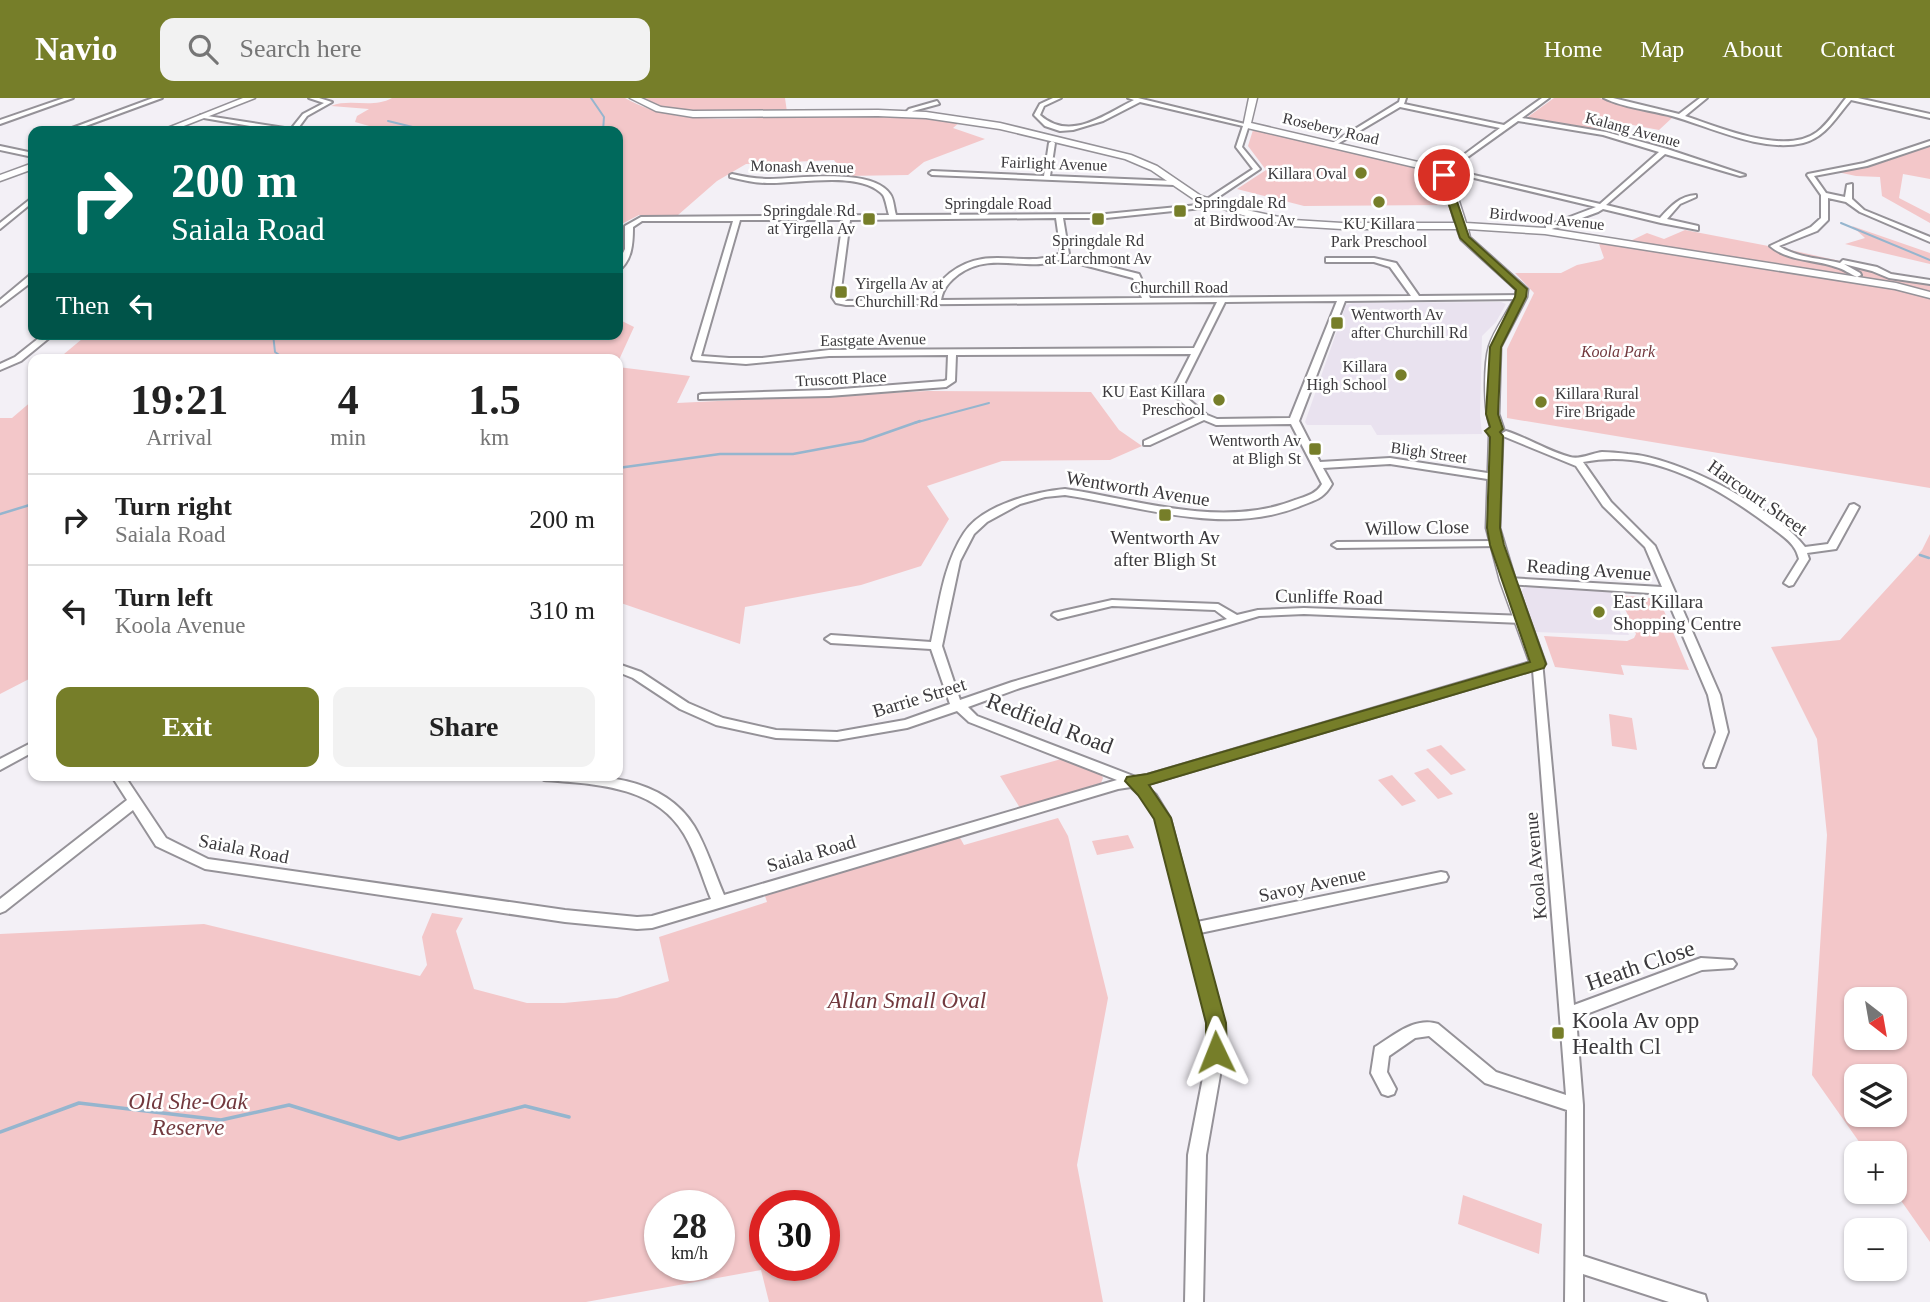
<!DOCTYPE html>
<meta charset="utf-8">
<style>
body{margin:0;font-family:Georgia,serif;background:#f2f2f2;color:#222;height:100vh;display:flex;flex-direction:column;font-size:26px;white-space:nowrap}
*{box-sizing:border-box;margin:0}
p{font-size:23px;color:#767676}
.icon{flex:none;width:38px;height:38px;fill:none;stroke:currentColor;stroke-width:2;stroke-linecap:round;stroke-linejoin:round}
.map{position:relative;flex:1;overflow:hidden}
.panel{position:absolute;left:28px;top:256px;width:595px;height:427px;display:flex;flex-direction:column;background:#fff;border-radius:14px;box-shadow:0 2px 5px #0004}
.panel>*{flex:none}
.top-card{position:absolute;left:28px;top:28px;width:595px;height:214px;border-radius:14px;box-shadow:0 2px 5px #0004;background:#00695c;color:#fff;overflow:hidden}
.needle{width:46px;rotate:149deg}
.fabs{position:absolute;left:1844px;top:889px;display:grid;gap:14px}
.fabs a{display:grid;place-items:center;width:63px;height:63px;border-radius:14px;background:#fff;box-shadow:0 2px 5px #0004;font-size:35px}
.speed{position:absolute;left:644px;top:1092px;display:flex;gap:14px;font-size:35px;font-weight:700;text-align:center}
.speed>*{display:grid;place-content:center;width:91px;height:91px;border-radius:50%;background:#fff;box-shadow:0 2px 5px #0004;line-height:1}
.speed small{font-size:18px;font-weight:400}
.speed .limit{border:10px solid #d22;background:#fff;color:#111}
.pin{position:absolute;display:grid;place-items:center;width:60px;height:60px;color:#fff;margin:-30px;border:4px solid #fff;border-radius:50%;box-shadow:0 2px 7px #0007}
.me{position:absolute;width:77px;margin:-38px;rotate:358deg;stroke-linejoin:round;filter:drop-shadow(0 0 5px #0008)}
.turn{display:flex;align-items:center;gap:24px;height:147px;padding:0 28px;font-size:32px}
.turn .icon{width:91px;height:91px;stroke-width:2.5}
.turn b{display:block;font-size:49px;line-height:60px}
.then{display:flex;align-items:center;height:66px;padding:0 28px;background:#0003;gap:14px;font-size:26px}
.eta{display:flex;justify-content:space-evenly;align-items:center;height:119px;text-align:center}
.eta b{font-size:42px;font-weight:700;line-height:49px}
.button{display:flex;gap:14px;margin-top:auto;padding:14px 28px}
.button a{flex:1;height:80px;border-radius:14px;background:#767e29;color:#fff;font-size:28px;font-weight:700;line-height:80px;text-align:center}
.button a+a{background:#f2f2f2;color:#222}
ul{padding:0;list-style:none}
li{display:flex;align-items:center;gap:21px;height:91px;padding:0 28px;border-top:2px solid #e0e0e0}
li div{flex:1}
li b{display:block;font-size:26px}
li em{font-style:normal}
header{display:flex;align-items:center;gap:42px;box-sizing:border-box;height:98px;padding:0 35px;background:#767e29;color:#fff}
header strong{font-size:33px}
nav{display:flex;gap:38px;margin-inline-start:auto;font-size:24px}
.search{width:490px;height:63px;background:#f2f2f2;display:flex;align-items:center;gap:18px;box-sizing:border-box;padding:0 24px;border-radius:14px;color:#767676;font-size:26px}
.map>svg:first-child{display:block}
.built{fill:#e9e2ef}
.green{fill:#f3c7c9;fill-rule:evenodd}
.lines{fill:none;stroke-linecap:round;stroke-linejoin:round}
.stream-far2{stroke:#95b5ce;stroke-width:2}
.stream-far1{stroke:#95b5ce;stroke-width:2.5}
.stream{stroke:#95b5ce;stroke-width:3.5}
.street-casing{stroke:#959298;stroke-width:4}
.secondary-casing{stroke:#959298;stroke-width:3}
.street{fill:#fff;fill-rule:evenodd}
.secondary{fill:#fff;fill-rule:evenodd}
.route{fill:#767e29;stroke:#4d521b;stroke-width:2}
.poi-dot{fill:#767e29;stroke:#fff;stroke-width:2.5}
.labels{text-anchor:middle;stroke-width:5;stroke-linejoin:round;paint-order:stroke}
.far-street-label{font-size:16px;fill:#3b393c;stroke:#fff}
.far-poi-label{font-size:16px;fill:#3b393c;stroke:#fff;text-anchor:end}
.far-park-label{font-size:16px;font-style:italic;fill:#72393e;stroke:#fff}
.street-label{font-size:19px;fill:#3b393c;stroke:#fff}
.poi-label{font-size:19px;fill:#3b393c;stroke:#fff}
.near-street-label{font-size:23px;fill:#3b393c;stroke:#fff}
.near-park-label{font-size:23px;font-style:italic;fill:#72393e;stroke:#fff}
.near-poi-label{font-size:23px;fill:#3b393c;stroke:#fff;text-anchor:start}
</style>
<header>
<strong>Navio</strong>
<div class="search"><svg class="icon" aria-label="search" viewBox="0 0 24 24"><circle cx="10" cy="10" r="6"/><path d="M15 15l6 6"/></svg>Search here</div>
<nav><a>Home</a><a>Map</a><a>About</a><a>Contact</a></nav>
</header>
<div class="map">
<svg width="1930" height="1204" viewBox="0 0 1930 1204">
<rect width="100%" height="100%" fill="#f3f0f6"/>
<path class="built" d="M1501 204 1506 206 1496 224 1482 238 1480 317 1482 336 1377 337 1371 327H1307L1305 324 1346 207 1353 205Z
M1532 487 1612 493 1629 537 1533 534 1519 495 1524 490Z"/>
<path class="green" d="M392 0H625C673 28 735 20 788 19 846 18 903 15 960 24L953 30 985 41 924 64 908 77 845 78 834 62 746 66 717 83 678 117H639L618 128V33H387L355 24 357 18 369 11 331 8C351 0 372 11 392 0Z
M643 0H785L787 14C745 15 680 23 643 0Z
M1554 0H1599L1673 19 1659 32 1617 24 1606 33 1525 21Z
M1258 31 1431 72 1437 77 1445 107 1304 108 1237 91 1266 72 1248 48 1253 32Z
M1920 47H1930V81L1903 76 1899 100 1930 116V125L1882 98 1880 79 1856 78 1828 72 1864 69Z
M1852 128 1930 155V166L1845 146 1865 140Z
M1685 132 1795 153 1930 183V390L1507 320V251L1534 195 1515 175H1561L1577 167 1601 162 1604 160 1598 143 1622 147 1647 135 1664 141Z
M618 221 634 229 618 264V261H58L88 236H618Z
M618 269 690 278 677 305 928 293 1091 294 1119 332 1142 348 1110 362 1002 363 927 388 949 421 921 468 861 487 745 509 740 546 618 504Z
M33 302V579L0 596V320H12Z
M1930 436V1144L1895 1094V1055H1867L1812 977 1827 737 1817 641 1771 549 1840 542 1922 452ZM1895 901V940H1857V901ZM1895 978V1017H1857V978Z
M1619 497 1659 501 1689 572 1621 567 1624 577 1555 569 1544 538 1627 543 1634 540 1636 536Z
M1609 616 1632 620 1637 652 1612 648Z
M1441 647 1466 672 1451 677 1426 652Z
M1065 660 1100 674 1103 680 1101 685 1020 710 1000 678Z
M1428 670 1453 696 1438 701 1414 675Z
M1392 677 1416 703 1402 708 1378 682Z
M1058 720 1068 738 1108 900 1077 1067 1103 1204H769L761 1172 586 1204H0V836L204 826 420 878 427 867 422 839 432 815 463 820 456 833 474 891 527 905H564L617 900 669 883 659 839 767 804 765 798 959 738 964 747ZM660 1108H719V1167H660ZM765 1108H824V1167H765Z
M1128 737 1134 750 1097 757 1092 743Z
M1463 1097 1542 1126 1539 1156 1458 1126Z"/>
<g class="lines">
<path class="stream-far2" d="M591 0 604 19 603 33
M388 23 429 33
M1841 125 1930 162
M273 236 275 254 285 261
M914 325 989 305"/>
<path class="stream-far1" d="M618 370 720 356H793L863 343 920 323
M0 416 33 406
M1920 457 1929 460"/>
<path class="stream" d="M0 1034 79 1005 221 1022 289 1007 399 1041 525 1008 569 1019"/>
<defs>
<path id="street" d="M64 0H73L0 26V22Z
M153 0H162L72 33H64Z
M309 0H319L332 4 307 18 296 33H280L198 19 201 17 291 31 303 16 324 5Z
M1053 0H1061L1044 8 1040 17C1070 44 1104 17 1134 2L1128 0H1138L1249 27 1242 49 1260 71 1202 110 1106 120H1063L1069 156 1067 158 1139 176 1150 200 1411 198 1390 169 1374 164H1326V160H1374L1396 165 1419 198 1524 197 1525 199 1521 201 1345 203 1299 323 1320 364 1390 360 1494 376 1499 379 1494 382 1390 366 1323 370 1332 386C1323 402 1314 402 1298 409 1224 438 1140 408 1065 397L1045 399 1020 406 987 424 974 436 960 463 942 548 960 602 1012 584 1227 521 1215 512 1112 508 1058 521 1052 517 1054 515 1112 502 1218 506 1237 517 1258 512 1304 510 1526 518 1528 521 1522 525 1304 516 1259 518 1020 590 968 609 977 618 1136 679 1147 677 1534 563H1542L1574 907 1701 860 1733 862 1736 866 1733 870 1702 872 1576 920 1583 1007V1158L1698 1195 1705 1197 1707 1204H1669L1583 1176V1204H1565L1567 1012 1485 985 1429 938 1415 940 1389 958 1387 974 1396 991 1394 996 1388 998 1382 996 1371 975 1375 949C1393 938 1415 918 1438 926L1496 974 1566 997 1533 572 1145 687 1156 697 1170 720 1197 824 1441 774 1446 775 1448 779 1446 783 1441 784 1200 835 1224 925V954L1206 1057 1203 1204H1185L1188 1057 1208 954V925L1156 720 1146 703 1131 689 1118 691 652 830 637 831 565 824 205 771 156 748 133 712 5 813 0 815V801L127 702 111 677H124L166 740 208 761 565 812 637 819 652 818 711 801C702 779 696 756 684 736 655 687 594 686 544 682L538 677C592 677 661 675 694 728 707 750 714 774 724 797L1117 682 969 624 957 613 907 630 837 642 776 640 716 627 680 611 633 580 618 574V566L641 574 688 605 723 620 776 632 837 634 905 622 950 606 931 551 831 545 825 541 831 537 931 544C939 508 943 467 964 435 982 407 1034 394 1065 391 1140 402 1222 431 1295 402 1307 398 1316 396 1322 386L1291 326 1216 327 1204 322 1150 347H1144V343L1198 318 1171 295 1191 256 956 257 955 283 946 289 829 298 699 301V297L702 296 829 292 944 283 947 282 948 257 829 258 746 266 693 262 692 260 733 123H642L633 129C633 146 632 163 618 173V165L625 151V128L641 119 889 117C887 111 886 102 883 97 861 72 797 86 767 85 754 85 742 82 730 79V77L732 76C745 79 757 81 770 81 798 81 871 69 890 96 894 101 894 111 896 117L1106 116 1198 107 1253 71 1236 49 1243 28 1140 4 1103 23 1073 32 1060 33 1045 28 1034 17 1040 6ZM1056 120 1061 155C1024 172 989 145 950 175 941 182 935 190 933 202L846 203 840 199 850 122ZM740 122H843L832 199 836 205 846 207 1217 204 1194 250 829 252 762 260H729L701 258ZM1061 161 1133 180 1142 200 941 202C943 190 950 183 959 176 993 152 1028 176 1061 161ZM1337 203 1290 320 1217 321 1207 317 1180 294 1225 204Z
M1400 0H1406L1404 6 1504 27 1542 0H1549L1522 20 1606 34 1667 51 1745 77 1740 78 1665 56 1606 107 1660 120C1671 108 1680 98 1696 97V99L1680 106 1667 121 1698 128V132L1661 125 1603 111 1598 114 1549 132H1546V128L1596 109 1449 74 1452 72 1600 106 1659 54 1603 37 1518 23 1448 73 1446 72V70L1500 30 1400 9 1334 48 1329 47 1399 4Z
M1604 0H1613L1679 16 1700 0H1707L1685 18C1719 29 1785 58 1817 34 1829 25 1837 11 1846 0H1858L1930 16V20L1851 2C1836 19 1826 39 1803 45 1762 55 1711 29 1672 18 1650 12 1624 10 1604 0Z
M937 3 939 6 913 13 909 17 904 16 909 11Z
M1052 43 1055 45 1050 78 1174 83 1177 85 1174 87 932 77 929 75 932 73 1044 78 1049 45Z
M1930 43V47L1867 68 1814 78 1826 95 1845 99 1847 87 1852 86V101L1864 112 1930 139V144L1860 114 1846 104 1828 100V122L1817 133 1779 148C1797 160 1820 160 1840 165L1843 162 1877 169 1891 176 1930 182V186L1889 180 1872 173 1844 166 1860 175 1861 177 1857 179C1850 176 1844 171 1836 169 1814 161 1789 164 1770 148L1811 129 1821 120V97L1807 77 1808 76 1864 65Z
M0 48 33 55V59L0 52Z
M33 99V104L0 131V125Z
M30 177H33V183L0 208V202Z
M44 236H54L21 263 0 272V266L15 259Z
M1506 333C1528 340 1548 353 1570 359 1580 362 1592 355 1602 354 1610 354 1620 355 1628 356 1678 359 1775 410 1805 449L1828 446 1850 407 1854 406 1859 409 1836 451 1807 455 1809 461 1793 487 1789 488 1784 485 1799 461C1798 458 1797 454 1795 451 1791 443 1779 435 1771 429 1731 399 1682 368 1631 362 1614 360 1599 361 1583 364L1611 404 1655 448 1720 597 1728 634 1715 669H1705L1704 666 1716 634 1708 597 1665 496 1508 486 1503 483 1508 480 1662 489 1645 449 1603 408 1576 368 1503 338 1501 336Z
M1497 443 1501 444 1502 446 1501 448 1337 450 1332 447 1337 444Z
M33 644V654L0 672V661Z"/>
<path id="secondary" d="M243 0H255L171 33H160Z
M630 0H641L661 9 693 13 878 12 926 14 1000 25 1131 57 1157 68 1201 98 1251 113 1293 122 1342 125H1455L1440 75 1243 29 1249 0H1257L1251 25 1444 70 1450 75 1466 125 1545 130 1896 185 1930 194V200L1895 191 1545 136 1468 131 1470 139 1528 191 1527 199 1501 249 1499 316 1504 331 1499 335 1503 338 1500 430 1516 483 1546 566 1538 571 1530 566 1500 483 1486 430 1489 338 1494 334C1482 324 1484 264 1489 248 1494 232 1507 215 1515 199L1516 192 1461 142 1457 131H1342L1293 128 1249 119 1195 102 1151 72 1125 61 1000 31 926 20 878 18 693 19 656 13Z
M33 65V71L0 83V77Z"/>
</defs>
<use href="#street" class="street-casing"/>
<use href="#secondary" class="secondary-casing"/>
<use href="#street" class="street"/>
<use href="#secondary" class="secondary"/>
</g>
<path class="route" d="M1444 75 1448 77 1469 139 1527 191 1526 199 1501 249 1498 316 1503 331 1500 334 1503 338 1500 430 1504 447 1546 566 1544 570 1149 687 1171 720 1226 925 1227 954 1224 961 1216 963 1209 961 1206 954V925L1154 721 1138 697 1125 683 1127 679 1147 676 1530 564 1490 447 1487 430 1490 339 1485 333 1490 329 1486 316 1490 249 1515 199 1516 192 1460 140 1439 77Z"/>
<g class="poi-dot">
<circle cx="1361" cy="75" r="7"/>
<circle cx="1379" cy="104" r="7"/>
<rect x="1173" y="106" width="14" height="14" rx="3.5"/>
<rect x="862" y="114" width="14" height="14" rx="3.5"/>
<rect x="1091" y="114" width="14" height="14" rx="3.5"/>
<rect x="834" y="187" width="14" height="14" rx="3.5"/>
<rect x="1330" y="218" width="14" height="14" rx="3.5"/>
<circle cx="1401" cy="277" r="7"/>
<circle cx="1219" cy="302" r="7"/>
<circle cx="1541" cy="304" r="7"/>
<rect x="1308" y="344" width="14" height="14" rx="3.5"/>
<rect x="1158" y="410" width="14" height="14" rx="3.5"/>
<circle cx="1599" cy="514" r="7"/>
<rect x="1551" y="928" width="14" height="14" rx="3.5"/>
</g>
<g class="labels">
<g class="far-street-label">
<text transform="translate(1331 30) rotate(13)" y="6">Rosebery Road</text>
<text transform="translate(1633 31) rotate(15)" y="6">Kalang Avenue</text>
<text transform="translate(1054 65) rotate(2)" y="6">Fairlight Avenue</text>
<text transform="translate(802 68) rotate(1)" y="6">Monash Avenue</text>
<text x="998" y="111">Springdale Road</text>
<text transform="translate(1547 120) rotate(6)" y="6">Birdwood Avenue</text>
<text x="1179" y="195">Churchill Road</text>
<text transform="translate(873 241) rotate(-1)" y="6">Eastgate Avenue</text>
<text transform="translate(841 280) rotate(-3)" y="6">Truscott Place</text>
<text transform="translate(1429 354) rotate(8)" y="6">Bligh Street</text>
</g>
<g class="far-poi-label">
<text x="1347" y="81">Killara Oval</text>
<text x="1194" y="110" text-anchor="start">Springdale Rd<tspan x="1194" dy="18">at Birdwood Av</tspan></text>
<text x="855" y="118">Springdale Rd<tspan x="855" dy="18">at Yirgella Av</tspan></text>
<text x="1379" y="131" text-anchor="middle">KU Killara<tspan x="1379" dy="18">Park Preschool</tspan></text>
<text x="1098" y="148" text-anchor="middle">Springdale Rd<tspan x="1098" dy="18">at Larchmont Av</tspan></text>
<text x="855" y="191" text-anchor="start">Yirgella Av at<tspan x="855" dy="18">Churchill Rd</tspan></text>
<text x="1351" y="222" text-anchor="start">Wentworth Av<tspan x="1351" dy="18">after Churchill Rd</tspan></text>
<text x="1387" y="274">Killara<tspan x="1387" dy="18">High School</tspan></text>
<text x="1205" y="299">KU East Killara<tspan x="1205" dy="18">Preschool</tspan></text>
<text x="1555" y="301" text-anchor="start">Killara Rural<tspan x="1555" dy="18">Fire Brigade</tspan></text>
<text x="1301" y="348">Wentworth Av<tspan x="1301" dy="18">at Bligh St</tspan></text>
</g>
<g class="far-park-label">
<text x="1618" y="259">Koola Park</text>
</g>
<g class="street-label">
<text transform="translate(1138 390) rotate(9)" y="7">Wentworth Avenue</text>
<text transform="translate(1758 399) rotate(35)" y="7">Harcourt Street</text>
<text transform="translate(1417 429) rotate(-1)" y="7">Willow Close</text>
<text transform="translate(1589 471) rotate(4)" y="7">Reading Avenue</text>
<text transform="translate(1329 498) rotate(1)" y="7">Cunliffe Road</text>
<text transform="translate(919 599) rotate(-17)" y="7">Barrie Street</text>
<text transform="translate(244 750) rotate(11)" y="7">Saiala Road</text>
<text transform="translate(811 755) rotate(-16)" y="7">Saiala Road</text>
<text transform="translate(1535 768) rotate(-95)" y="7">Koola Avenue</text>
<text transform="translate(1312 786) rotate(-12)" y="7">Savoy Avenue</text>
</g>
<g class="poi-label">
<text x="1165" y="446">Wentworth Av<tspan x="1165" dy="22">after Bligh St</tspan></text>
<text x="1613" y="510" text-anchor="start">East Killara<tspan x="1613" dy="22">Shopping Centre</tspan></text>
</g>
<g class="near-street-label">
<text transform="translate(1050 625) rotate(21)" y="8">Redfield Road</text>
<text transform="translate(1640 867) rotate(-19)" y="8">Heath Close</text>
</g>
<g class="near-park-label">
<text x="907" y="910">Allan Small Oval</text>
<text x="188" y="1011">Old She-Oak<tspan x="188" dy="26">Reserve</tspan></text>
</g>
<g class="near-poi-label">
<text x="1572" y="930">Koola Av opp<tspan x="1572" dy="26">Health Cl</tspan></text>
</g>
</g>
</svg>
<div class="fabs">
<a><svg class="needle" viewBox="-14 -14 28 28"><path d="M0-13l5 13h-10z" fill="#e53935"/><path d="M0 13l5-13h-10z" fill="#767676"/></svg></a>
<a><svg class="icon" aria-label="layers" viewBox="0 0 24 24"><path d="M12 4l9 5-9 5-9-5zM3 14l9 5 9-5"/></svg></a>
<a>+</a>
<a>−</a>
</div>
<div class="speed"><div>28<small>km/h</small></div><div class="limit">30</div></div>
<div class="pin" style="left:1444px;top:77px;background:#d93025"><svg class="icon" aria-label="arrive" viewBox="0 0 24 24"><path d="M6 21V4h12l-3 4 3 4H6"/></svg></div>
<svg class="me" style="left:1216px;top:954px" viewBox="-20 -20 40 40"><path d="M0-17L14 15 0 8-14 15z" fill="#767e29" stroke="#fff" stroke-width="4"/></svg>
<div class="top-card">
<div class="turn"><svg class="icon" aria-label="right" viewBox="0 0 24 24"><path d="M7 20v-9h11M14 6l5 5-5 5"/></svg><div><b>200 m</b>Saiala Road</div></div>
<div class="then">Then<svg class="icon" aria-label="left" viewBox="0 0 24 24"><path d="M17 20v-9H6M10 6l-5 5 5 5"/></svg></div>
</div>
<section class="panel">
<div class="eta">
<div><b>19:21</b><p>Arrival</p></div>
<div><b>4</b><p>min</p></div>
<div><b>1.5</b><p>km</p></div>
</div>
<ul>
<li><svg class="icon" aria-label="right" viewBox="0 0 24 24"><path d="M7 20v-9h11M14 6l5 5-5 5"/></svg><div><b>Turn right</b><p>Saiala Road</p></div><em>200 m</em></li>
<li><svg class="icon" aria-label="left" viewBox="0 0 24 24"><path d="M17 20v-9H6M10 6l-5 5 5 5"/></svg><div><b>Turn left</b><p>Koola Avenue</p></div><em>310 m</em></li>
</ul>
<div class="button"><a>Exit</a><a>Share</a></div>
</section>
</div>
